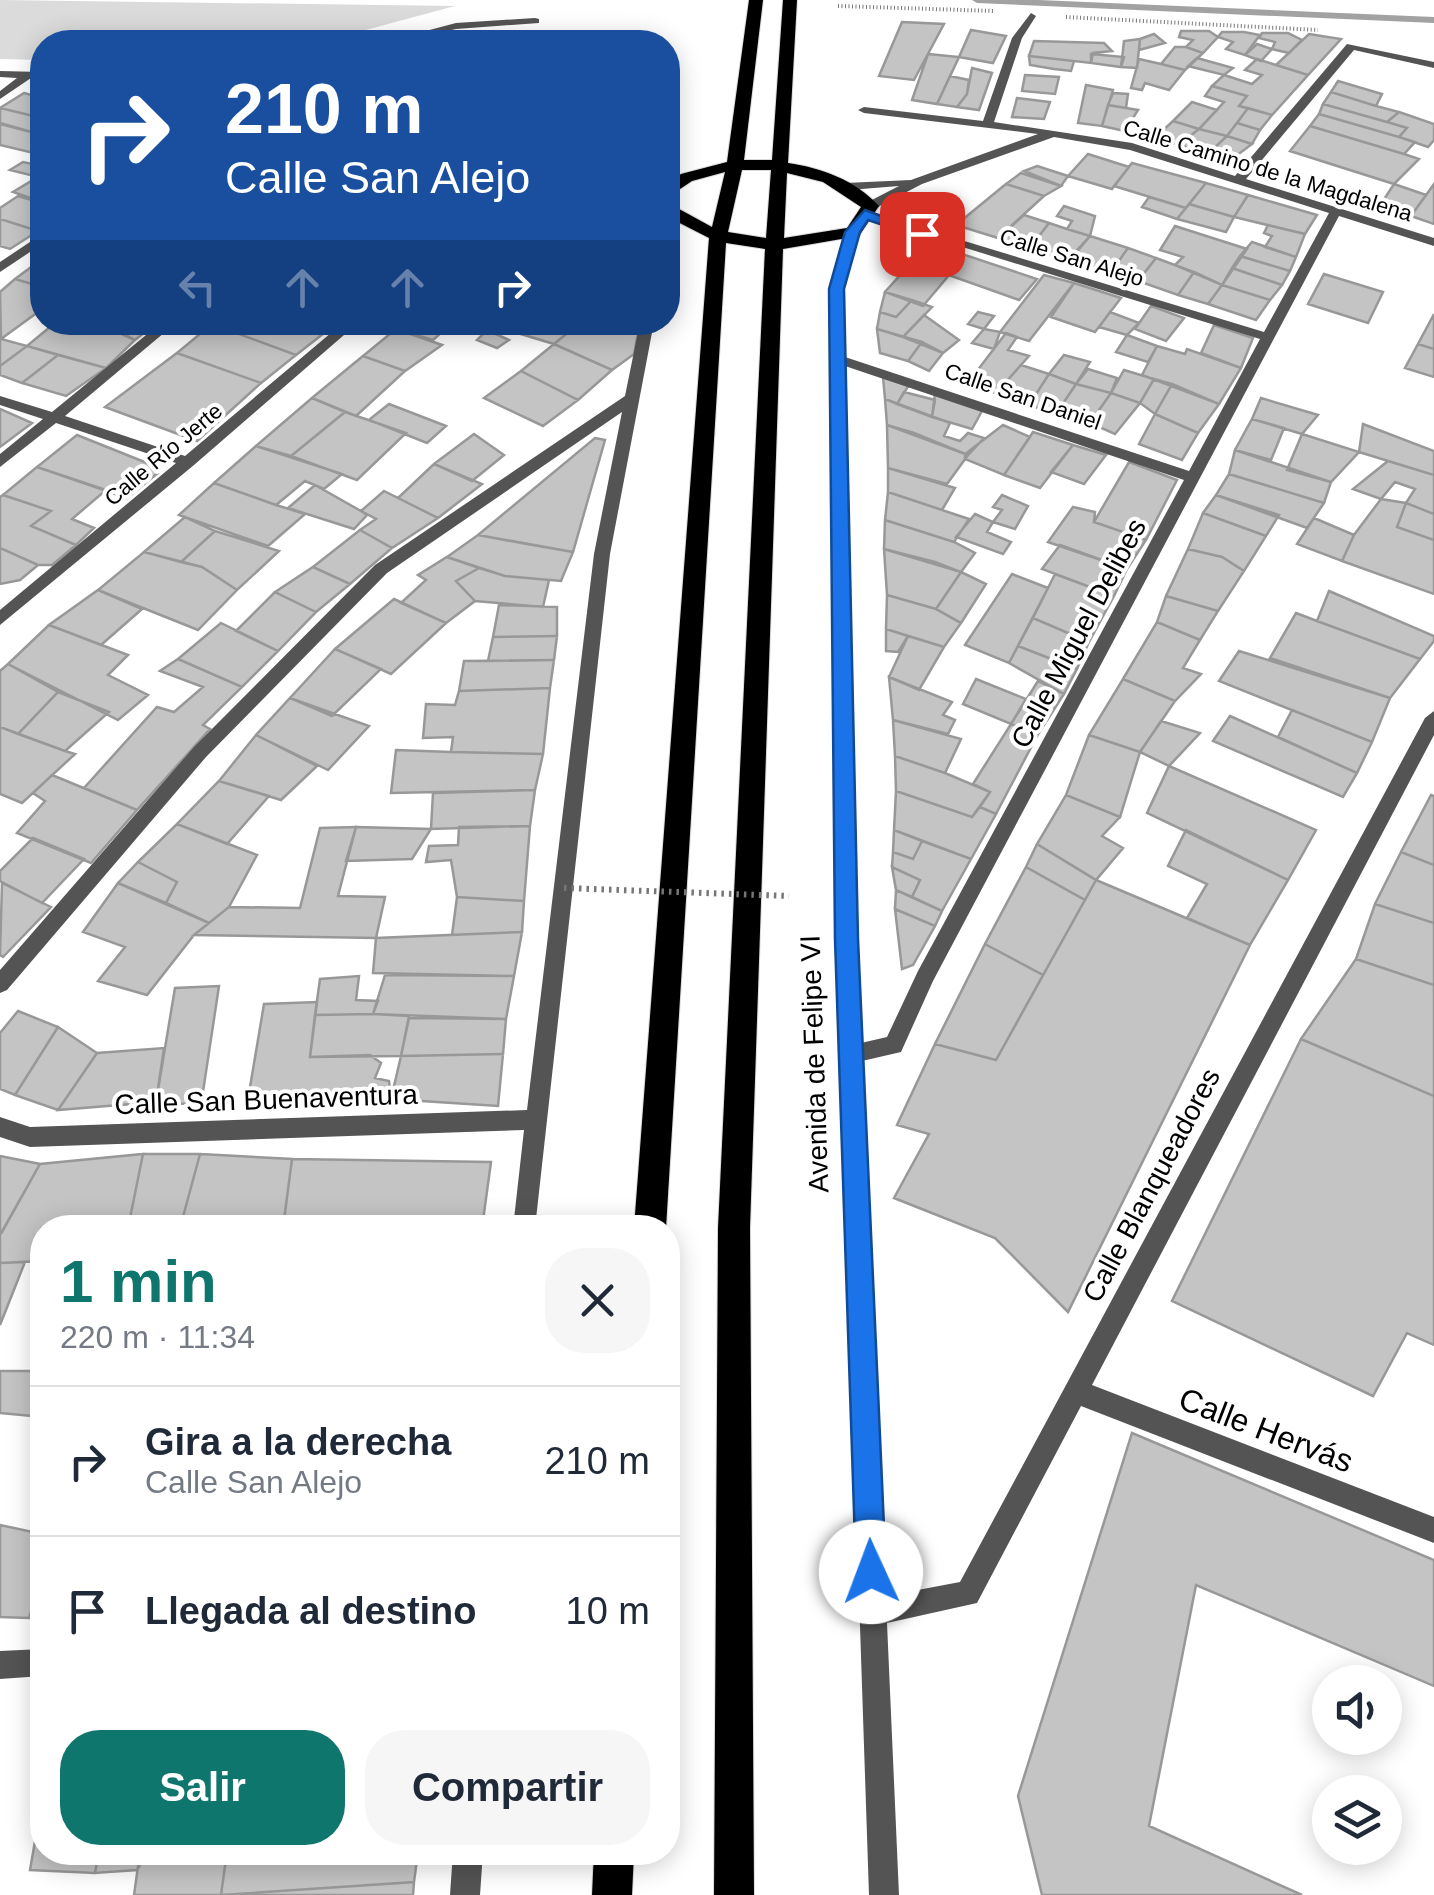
<!DOCTYPE html>
<html lang="es">
<meta charset="utf-8">
<style>
body{margin:0;font-family:Helvetica,sans-serif;background:#f6f6f7;color:#1f2937;height:100vh;display:flex;flex-direction:column;font-size:38px;white-space:nowrap}
*{box-sizing:border-box;margin:0}
p{font-size:32px;color:#747a83}
.icon{flex:none;width:55px;height:55px;fill:none;stroke:currentColor;stroke-width:2;stroke-linecap:round;stroke-linejoin:round}
.map{position:relative;flex:1;overflow:hidden}
.panel{position:absolute;left:30px;top:1215px;width:650px;height:650px;display:flex;flex-direction:column;background:#fff;border-radius:40px;box-shadow:0 5px 25px #0003}
.panel>*{flex:none}
.top-card{position:absolute;left:30px;top:30px;width:650px;height:305px;border-radius:40px;box-shadow:0 5px 25px #0003;background:#1a4fa0;color:#fff;overflow:hidden}
.fabs{position:absolute;left:1312px;top:1665px;display:grid;gap:20px}
.fabs a{display:grid;place-items:center;width:90px;height:90px;border-radius:50%;background:#fff;box-shadow:0 5px 25px #0003;font-size:50px}
.pin{position:absolute;display:grid;place-items:center;width:85px;height:85px;color:#fff;margin:-42px;border-radius:20px;box-shadow:0 5px 15px #0006}
.me{position:absolute;width:110px;margin:-55px;rotate:358deg;stroke-linejoin:round;filter:drop-shadow(0 0 8px #0008)}
.turn{display:flex;align-items:center;gap:35px;height:210px;padding:0 30px;font-size:45px}
.turn .icon{width:130px;height:130px;stroke-width:2.5}
.turn b{display:block;font-size:70px;line-height:85px}
.lanes{display:flex;align-items:center;height:95px;padding:0 30px;background:#0003;justify-content:center;gap:50px;direction:ltr}
.lanes .off{opacity:.35}
.round{display:grid;place-items:center;flex:none;width:105px;height:105px;border-radius:40px;background:#f6f6f7}
.summary{display:flex;align-items:center;justify-content:space-between;height:170px;padding:0 30px}
h1{font-size:60px;font-weight:800;line-height:75px;color:#0f766e}
.cta{display:flex;gap:20px;margin-top:auto;padding:20px 30px}
.cta a{flex:1;height:115px;border-radius:40px;background:#0f766e;color:#fff;font-size:40px;font-weight:800;line-height:115px;text-align:center}
.cta a+a{background:#f6f6f7;color:#1f2937}
ul{padding:0;list-style:none}
li{display:flex;align-items:center;gap:30px;height:150px;padding:0 30px;border-top:2px solid #e0e1e3}
li div{flex:1}
li b{display:block;font-size:38px}
li em{font-style:normal}
.map>svg:first-child{display:block}
.green{fill:#dbdbdb}
.lines{fill:none;stroke-linecap:round;stroke-linejoin:round}
.stream{fill:#a2a2a2;fill-rule:evenodd}
.building{fill:#c4c4c4;stroke:#989898;stroke-width:2.5}
.trunk-casing{stroke:#dbdbdb;stroke-width:2}
.path{stroke:#767676;stroke-width:4;stroke-dasharray:1 2.5;stroke-linecap:butt}
.minor{fill:#545454;fill-rule:evenodd}
.trunk{fill:#000;fill-rule:evenodd}
.path-bridge{stroke:#767676;stroke-width:6;stroke-dasharray:2.5 5;stroke-linecap:butt}
.route{fill:#1a73e8;stroke:#114b97;stroke-width:2.5}
.labels{text-anchor:middle;stroke-width:8;stroke-linejoin:round;paint-order:stroke}
.far-street-label{font-size:22px;fill:#000;stroke:#fff}
.street-label{font-size:28px;fill:#000;stroke:#fff}
.near-street-label{font-size:32px;fill:#000;stroke:#fff}
</style>
<div class="map">
<svg width="1434" height="1895" viewBox="0 0 1434 1895">
<rect width="100%" height="100%" fill="#fff"/>
<path class="green" d="M0 0 455 6 321 42H42V60L0 59Z"/>
<g class="lines">
<path class="stream" d="M972 0H1039L1434 17V23L977 3Z"/>
</g>
<path class="building" d="M902 22 944 24 914 80 879 76Z
M971 30 1006 36 993 63 959 57Z
M1181 31H1209L1218 37 1203 53 1186 47 1193 40 1179 37Z
M1222 32H1244L1260 35 1245 55 1226 49 1233 42 1218 37Z
M504 33 509 42H475V35Z
M571 33 568 42H509L510 39Z
M1262 33H1288L1302 40 1289 53 1272 49 1275 42 1259 38Z
M1154 34 1165 43 1139 50 1140 39Z
M1309 34 1341 39 1308 75 1276 65Z
M1140 39 1137 68 1121 67 1124 41Z
M1034 41 1104 43 1112 51 1093 53 1091 63 1029 56Z
M1257 44 1272 49 1261 61 1245 55Z
M1175 47H1186L1203 53 1185 70 1161 64Z
M928 54 959 57 937 104 912 100Z
M1091 54 1124 57 1121 67 1091 63Z
M1029 56 1074 61 1071 71 1054 69 1030 65Z
M1197 58 1233 68 1224 75 1188 66Z
M1139 59 1161 64 1185 70 1169 90 1145 83 1142 90 1131 88Z
M1257 59 1308 75 1272 115 1239 106 1247 96 1212 86 1224 75 1252 84 1262 75 1245 70Z
M972 68 992 73 979 110 957 107 967 94Z
M1025 75 1059 77 1055 94 1022 91Z
M950 76 969 80 967 94 957 107 937 104Z
M1338 81 1382 94 1376 106 1331 92Z
M1086 85 1113 90 1102 126 1078 123Z
M1212 86 1247 96 1239 106 1248 108 1227 136 1199 129 1224 102 1205 96Z
M1331 92 1376 106 1399 112 1387 122 1323 104Z
M24 93 42 98V118L0 108Z
M1113 93 1128 94 1126 108 1108 105Z
M1017 98 1050 102 1044 119 1012 117Z
M1192 102 1217 110 1199 129 1173 121Z
M1323 104 1387 122 1407 128 1399 137 1319 114Z
M1108 105 1138 110 1125 131 1102 126Z
M0 108 42 118V135L0 124Z
M1248 108 1272 115 1260 130 1237 123Z
M1399 112 1434 124V140L1428 147 1399 137 1407 128 1387 122Z
M1319 114 1399 137 1415 142 1404 154 1310 126Z
M1173 121 1199 129 1179 145 1155 138Z
M0 123 42 135V155L0 145Z
M1237 123 1260 130 1252 144 1227 136Z
M1310 126 1404 154 1419 159 1394 184 1290 151Z
M1199 129 1227 136 1209 153 1179 145Z
M1227 136 1252 144 1232 159 1209 153Z
M1088 154 1129 167 1112 189 1068 176Z
M42 159V174L38 177 10 170 23 162 32 164Z
M1132 163 1206 183 1186 208 1114 186Z
M1037 166 1068 176 1061 186 1024 171Z
M1021 173 1061 186 1044 196 1006 184Z
M38 177 42 179V202L13 192Z
M1206 183 1248 195 1234 217 1189 204Z
M1006 184 1044 196 998 238 956 225Z
M1394 184 1426 195 1411 216 1379 207Z
M1434 184V224L1411 216Z
M1248 195 1317 215 1305 234 1234 217Z
M18 196 42 203V228L38 231 0 219V208Z
M1149 197 1186 208 1177 219 1142 207Z
M1189 204 1234 217 1226 232 1177 219Z
M1064 206 1095 216 1090 236 1067 229 1072 221 1057 216Z
M1024 215 1049 223 1030 248 998 238Z
M0 219 38 231 10 249 0 246Z
M1049 223 1067 229 1090 236 1067 261 1030 248Z
M1268 225 1305 234 1296 257 1265 247 1272 236 1264 233Z
M1175 226 1247 249 1222 285 1175 265 1183 257 1160 250Z
M1090 236 1128 248 1111 272 1071 259Z
M1252 242 1296 257 1290 271 1240 256Z
M932 244 1037 279 1019 300 912 262Z
M1128 248 1156 258 1138 281 1111 272Z
M1240 256 1290 271 1282 285 1232 268Z
M1156 258 1194 272 1178 295 1138 281Z
M42 259V287L15 279Z
M912 262 950 274 923 306 885 292Z
M1232 268 1282 285 1270 300 1222 285Z
M1194 272 1222 285 1208 304 1178 295Z
M1324 274 1383 292 1368 323 1308 304Z
M1044 275 1074 283 1029 341 1000 332Z
M15 279 42 287V309L1 339 0 292Z
M1074 283 1121 298 1095 332 1051 317Z
M1222 285 1270 300 1256 320 1208 304Z
M885 292 912 300 896 317 880 312Z
M912 300 932 307 903 337 877 329 880 312 896 317Z
M1151 306 1184 318 1166 341 1135 329Z
M978 312 994 316 984 329 968 324Z
M1110 312 1139 323 1127 335 1099 327Z
M1434 314V349L1418 344Z
M924 315 959 340 943 353 903 337Z
M56 322H95L135 340 106 368 27 346Z
M117 322H158L135 340 113 328Z
M240 322H306L328 330 296 355 231 331Z
M394 322H453L433 340 389 327Z
M481 322H581L554 344Z
M581 322H640L634 354 612 370 554 344Z
M212 324 231 331 296 355 261 383 177 353Z
M1214 325 1253 338 1241 368 1201 353Z
M396 329 442 345 405 371 363 356Z
M877 329 922 342 908 361 880 353Z
M984 329 1000 332 994 349 972 343Z
M487 330 509 340 497 348 477 340Z
M1006 333 1017 337 1008 350 1029 356 996 393 967 384Z
M1127 335 1157 346 1148 362 1116 352Z
M0 338 1 339 27 346 0 366Z
M922 342 943 353 929 371 908 361Z
M554 344 612 370 578 400 521 371Z
M1418 344 1434 349V377L1405 368Z
M27 346 58 355 22 383 0 375V366Z
M1157 346 1185 354 1187 349 1241 368 1219 404 1142 375Z
M177 353 261 383 197 441 105 407Z
M58 355 106 368 66 396 22 383Z
M1064 355 1090 362 1076 384 1049 374Z
M363 356 405 371 356 416 312 398Z
M1021 365 1049 374 1029 405 996 393Z
M1088 369 1117 378 1111 393 1076 384Z
M1124 370 1154 379 1140 403 1111 393Z
M521 371 578 400 543 426 484 398Z
M1049 374 1076 384 1056 414 1029 405Z
M883 377 909 385 897 404 885 399Z
M1154 379 1172 384 1155 414 1140 403Z
M1076 384 1111 393 1090 423 1056 414Z
M1172 384 1219 404 1198 433 1155 414Z
M904 392 935 400 932 417 897 404Z
M935 393 983 409 972 429 932 417Z
M1111 393 1140 403 1115 434 1090 423Z
M312 398 345 412 291 456 256 446Z
M1261 398 1318 415 1302 434 1252 419Z
M885 399 950 423 944 436 960 441 968 433 984 438 968 455 887 425Z
M389 404 446 426 427 443 369 420Z
M0 409 32 423 0 447Z
M345 412 406 433 357 480 291 456Z
M1155 414 1198 433 1182 460 1139 444Z
M1252 419 1284 428 1271 460 1235 450Z
M1363 424 1434 451V475L1359 452Z
M887 425 914 433 968 455 947 484 888 468Z
M1003 425 1030 437 1004 475 965 459V454Z
M1033 432 1073 445 1040 488 1004 475Z
M474 434 504 455 472 481 434 464Z
M1302 434 1359 452 1331 482 1287 470Z
M77 435 157 467 158 473 127 498 37 467Z
M595 438 605 440 573 552 478 535Z
M1073 445 1106 455 1084 484 1051 472Z
M256 446 342 474 324 489 305 481 276 505 214 483Z
M1235 450 1331 482 1324 503 1229 474Z
M1388 461 1434 475V514L1406 503 1415 489 1395 482 1381 499 1353 489Z
M1129 462 1177 480 1146 540 1094 522Z
M434 464 482 484 438 518 398 498Z
M37 467 106 490 72 519 94 528 76 545 31 526 51 511 3 495Z
M888 468 955 488 942 510 888 492Z
M1229 474 1324 503 1307 528 1216 495Z
M214 483 276 505 305 514 268 546 179 515Z
M315 485 361 511 367 515 354 529 288 508Z
M384 491 438 518 392 548 360 530 376 519 361 511Z
M888 492 969 519 954 542 885 520Z
M3 495 51 511 31 526 76 545 52 565H38L0 548V497Z
M1002 495 1028 506 1015 529 993 522 1002 510 993 507Z
M1216 495 1279 515 1266 536 1203 513Z
M1381 499 1406 503 1397 527 1434 540V594L1342 561 1354 535Z
M1406 503 1434 514V540L1397 527Z
M1073 507 1095 512 1094 522 1146 540 1127 569 1048 542Z
M1203 513 1266 536 1244 571 1222 557 1188 549Z
M975 514 993 522 987 532 1011 542 1003 554 956 537Z
M185 517 215 531 181 562 144 552Z
M1314 518 1354 535 1342 561 1297 544Z
M885 520 954 542 975 553 961 572 884 549Z
M360 530 392 548 350 584 313 567Z
M215 531 279 551 237 590 202 567 181 562Z
M478 535 527 544 573 552 561 581 505 576 447 557Z
M1060 545 1127 569 1114 596 1042 569Z
M0 548 38 565 20 580 0 584Z
M884 549 935 562 961 572 936 609 887 595Z
M1188 549 1222 557 1244 571 1218 611 1166 596Z
M144 552 202 567 237 590 198 630 98 590Z
M447 557 479 568 456 581 475 601 446 623 401 603 426 580 418 575Z
M313 567 350 584 316 612 275 592Z
M479 568 505 576 549 580 543 607 475 601 456 581Z
M961 572 986 584 961 623 936 609Z
M1012 574 1048 588 1009 663 965 645Z
M1055 574 1114 596 1089 642 1033 618Z
M98 590 142 609 101 645 49 625Z
M1329 591 1434 636V641L1420 659 1317 621Z
M275 592 316 612 278 651 236 631Z
M887 595 936 609 961 623 944 647 886 629Z
M1166 596 1218 611 1200 640 1157 622Z
M394 599 446 623 391 674 335 649Z
M499 605 557 607V636L493 637Z
M1296 613 1317 621 1420 659 1390 698 1270 658Z
M1033 618 1089 642 1077 669 1018 646Z
M1157 622 1200 640 1183 668 1201 674 1175 701 1123 679Z
M221 623 278 651 242 687 178 659Z
M49 625 128 655 108 675 148 695 118 720 8 664Z
M886 629 908 636 898 652 886 651Z
M557 636 554 660 488 661 493 637Z
M908 636 944 647 919 690 889 677Z
M1018 646 1077 669 1064 694 1009 663Z
M335 649 381 669 332 716 290 698Z
M1239 651 1390 698 1372 742 1219 681Z
M178 659 242 687 203 725 210 729 137 810 84 788 157 707 174 712 203 687 160 671Z
M554 660 550 688 459 691 464 661Z
M8 664 58 692 18 734 0 727V671Z
M889 677 952 702 943 715 955 720 948 734 893 720Z
M976 679 1026 699 1011 724 963 704Z
M1123 679 1175 701 1140 752 1089 735Z
M1038 681 1064 694 1037 736 1011 724Z
M550 688 543 754 451 752 453 737 423 738 426 704 455 705 459 691Z
M58 692 109 712 65 751 18 734Z
M290 698 369 726 328 770 256 735Z
M1292 710 1372 742 1357 773 1278 737Z
M1230 716 1357 773 1343 797 1213 741Z
M893 720 961 739 945 773 895 756Z
M1161 721 1200 733 1169 766 1140 752Z
M1011 724 1037 736 996 814 980 807 990 792 973 784Z
M0 727 65 751 75 754 22 803 0 794Z
M256 735 317 766 281 800 219 781Z
M1089 735 1140 752 1120 817 1066 795Z
M396 750 451 752 543 754 535 790 391 793Z
M895 756 945 773 990 792 972 817 896 791Z
M1169 766 1316 830 1288 880 1147 813Z
M52 775 137 810 91 863 17 833 45 801 33 793Z
M219 781 269 796 227 844 177 824Z
M535 790 530 826 431 829 433 793Z
M896 791 972 817 980 807 996 814 971 859 894 830Z
M1066 795 1120 817 1102 836 1123 848 1096 880 1037 844Z
M1431 795 1434 796V865L1401 852Z
M177 824 257 855 229 907 209 923 166 903 177 882 138 862Z
M530 826 524 901 457 897 451 860 426 862 429 846 458 845 459 827Z
M356 827 338 896 385 897 376 938 194 935 229 907 300 908 320 828Z
M356 827 431 829 412 859 346 861Z
M894 830 922 841 913 859 893 852Z
M1186 830 1288 880 1250 945 1187 918 1207 884 1168 866Z
M33 838 84 859 42 903 0 881V871Z
M922 841 971 859 942 911 912 897 920 880 892 867 893 852 913 859Z
M1037 844 1096 880 1085 900 1026 867Z
M1401 852 1434 865V923L1375 904Z
M138 862 177 882 166 903 118 883Z
M892 867 920 880 912 897 896 890Z
M1026 867 1085 900 1043 975 985 944Z
M1096 880 1250 945 1068 1312 995 1238 894 1198 929 1134 897 1125 935 1044 996 1060Z
M2 883 51 907 3 957 0 955Z
M118 883 209 923 194 935 147 995 98 981 125 947 83 932Z
M896 890 942 911 935 926 895 909Z
M457 897 524 901 522 932 452 935Z
M1375 904 1434 923V985L1356 959Z
M895 909 935 926 913 965 902 969Z
M522 932 514 976 373 973 376 938Z
M985 944 1043 975 996 1060 935 1044Z
M1356 959 1434 985V1096L1301 1039Z
M385 975 514 976 506 1019 373 1014Z
M359 976 356 1000 378 1001 373 1014 315 1015 320 979Z
M219 986 201 1105 156 1102 175 988Z
M317 1002 310 1057 370 1055 381 1063 375 1078 389 1081 391 1099 247 1105 264 1004Z
M18 1011 58 1027 15 1095 0 1089V1033Z
M373 1014 409 1016 401 1056 310 1057 315 1015Z
M409 1018 506 1019 503 1054 401 1056Z
M58 1027 97 1053 58 1110 15 1095Z
M1301 1039 1434 1096V1345L1407 1333 1373 1396 1172 1301Z
M164 1048 156 1102 58 1110 97 1053Z
M503 1054 498 1106 391 1099 401 1056Z
M143 1154 128 1228H42V1261L0 1263V1235L40 1164Z
M143 1154H200L180 1228H128Z
M200 1154 292 1159 283 1228H180Z
M0 1156 40 1164 2 1232 0 1231Z
M292 1159 491 1162 482 1228H283Z
M25 1262 0 1325V1263Z
M0 1371H42V1417L0 1413Z
M1132 1433 1434 1560V1686L1196 1585 1149 1826 1302 1895H1042L1018 1796Z
M0 1525 42 1534V1578L29 1618 0 1617Z
M42 1578V1620L29 1618Z
M42 1801V1852H99L95 1873 30 1870Z
M99 1852H148L137 1870 95 1873Z
M140 1852H227L221 1895H134Z
M227 1852H418L414 1882 221 1895Z
M414 1882 413 1895H221Z"/>
<g class="lines">
<defs>
<path id="trunk" d="M749 0H763L744 160H772L783 0H797L788 163C822 168 855 180 879 206L859 236 783 249 750 1228 754 1895H714L718 1228 765 249 726 243 666 1228H634L709 238 668 217V198L674 199 679 209 712 227 725 172 692 181 668 197V184L681 174 727 162ZM742 170H771L766 238 728 232ZM787 173 823 182 861 207 847 228 784 238Z
M594 1852H634L632 1895H592Z"/>
</defs>
<use href="#trunk" class="trunk-casing"/>
<path class="path" d="M838 6 994 11
M1066 17 1318 30"/>
<path class="minor" d="M1031 13 1036 16 1022 38 994 122 1132 143 1235 176 1347 44 1434 62V68L1354 50 1246 179 1434 238V246L1339 216 933 981 901 1052 862 1061 886 1596 960 1582 1425 718 1434 711V735L1092 1385 1434 1517V1543L1081 1406 977 1603 887 1623 899 1895H869L837 939 830 289 847 232 858 229 844 289 845 357 1189 471 1260 339 859 215 869 212 1264 332 1329 213 1130 150 1054 137 922 184 874 209H866V203L899 186 849 190 843 186 845 183 911 180 1038 134 864 113 858 110 864 107 983 121 1012 38ZM845 366 1184 480 918 971 887 1037 861 1043Z
M535 18 539 19V23L456 29 400 42H384L456 23Z
M0 71 42 72V78H31L0 99V91L17 78 0 77Z
M671 208 677 212 674 227 668 231V209Z
M42 234V244L0 272V262Z
M162 322H177L65 416 185 456 344 322H359L194 465 0 625V610L176 463 56 423 0 467V454L43 419 0 405V396L52 412Z
M640 322H654L610 554 535 1228H513L524 1130 30 1147 0 1137V1117L30 1127 527 1110 594 554 622 412 387 573 206 757 7 990 0 993V970L194 747 375 565 625 396Z
M42 1649V1676L0 1679V1651Z
M453 1852H483L480 1895H450Z"/>
<use href="#trunk" class="trunk"/>
<path class="path-bridge" d="M564 888 789 896"/>
</g>
<path class="route" d="M865 210 930 234 922 238 868 220 860 232 844 289 858 939 886 1572 882 1583 871 1587 861 1583 856 1572 835 939 829 289 845 232Z"/>
<g class="labels">
<g class="far-street-label">
<text transform="translate(1268 170) rotate(17)" y="8">Calle Camino de la Magdalena</text>
<text transform="translate(1072 257) rotate(17)" y="8">Calle San Alejo</text>
<text transform="translate(1023 396) rotate(19)" y="8">Calle San Daniel</text>
<text transform="translate(163 454) rotate(-40)" y="8">Calle Río Jerte</text>
</g>
<g class="street-label">
<text transform="translate(1078 633) rotate(-62)" y="10">Calle Miguel Delibes</text>
<text transform="translate(814 1064) rotate(-92)" y="10">Avenida de Felipe VI</text>
<text transform="translate(266 1099) rotate(-2)" y="10">Calle San Buenaventura</text>
<text transform="translate(1151 1185) rotate(-62)" y="10">Calle Blanqueadores</text>
</g>
<g class="near-street-label">
<text transform="translate(1266 1430) rotate(21)" y="11">Calle Hervás</text>
</g>
</g>
</svg>
<div class="fabs">
<a><svg class="icon" aria-label="sound" viewBox="0 0 24 24"><path d="M4 9h4l5-4v14l-5-4H4zM17 9q2 3 0 6"/></svg></a>
<a><svg class="icon" aria-label="layers" viewBox="0 0 24 24"><path d="M12 4l9 5-9 5-9-5zM3 14l9 5 9-5"/></svg></a>
</div>
<div class="pin" style="left:922px;top:234px;background:#d93025"><svg class="icon" aria-label="arrive" viewBox="0 0 24 24"><path d="M6 21V4h12l-3 4 3 4H6"/></svg></div>
<svg class="me" style="left:871px;top:1572px" viewBox="-20 -20 40 40"><circle r="19" fill="#fff"/><path d="M0-13L10 11 0 6-10 11z" fill="#1a73e8"/></svg>
<div class="top-card">
<div class="turn"><svg class="icon" aria-label="right" viewBox="0 0 24 24"><path d="M7 20v-9h11M14 6l5 5-5 5"/></svg><div><b>210 m</b>Calle San Alejo</div></div>
<div class="lanes"><svg class="icon off" aria-label="left" viewBox="0 0 24 24"><path d="M17 20v-9H6M10 6l-5 5 5 5"/></svg><svg class="icon off" aria-label="ahead" viewBox="0 0 24 24"><path d="M12 20V5M6 11l6-6 6 6"/></svg><svg class="icon off" aria-label="ahead" viewBox="0 0 24 24"><path d="M12 20V5M6 11l6-6 6 6"/></svg><svg class="icon" aria-label="right" viewBox="0 0 24 24"><path d="M7 20v-9h11M14 6l5 5-5 5"/></svg></div>
</div>
<section class="panel">
<div class="summary"><div><h1>1 min</h1><p>220 m · 11:34</p></div><a class="round"><svg class="icon" aria-label="close" viewBox="0 0 24 24"><path d="M6 6l12 12M18 6L6 18"/></svg></a></div>
<ul>
<li><svg class="icon" aria-label="right" viewBox="0 0 24 24"><path d="M7 20v-9h11M14 6l5 5-5 5"/></svg><div><b>Gira a la derecha</b><p>Calle San Alejo</p></div><em>210 m</em></li>
<li><svg class="icon" aria-label="arrive" viewBox="0 0 24 24"><path d="M6 21V4h12l-3 4 3 4H6"/></svg><div><b>Llegada al destino</b></div><em>10 m</em></li>
</ul>
<div class="cta"><a>Salir</a><a>Compartir</a></div>
</section>
</div>
